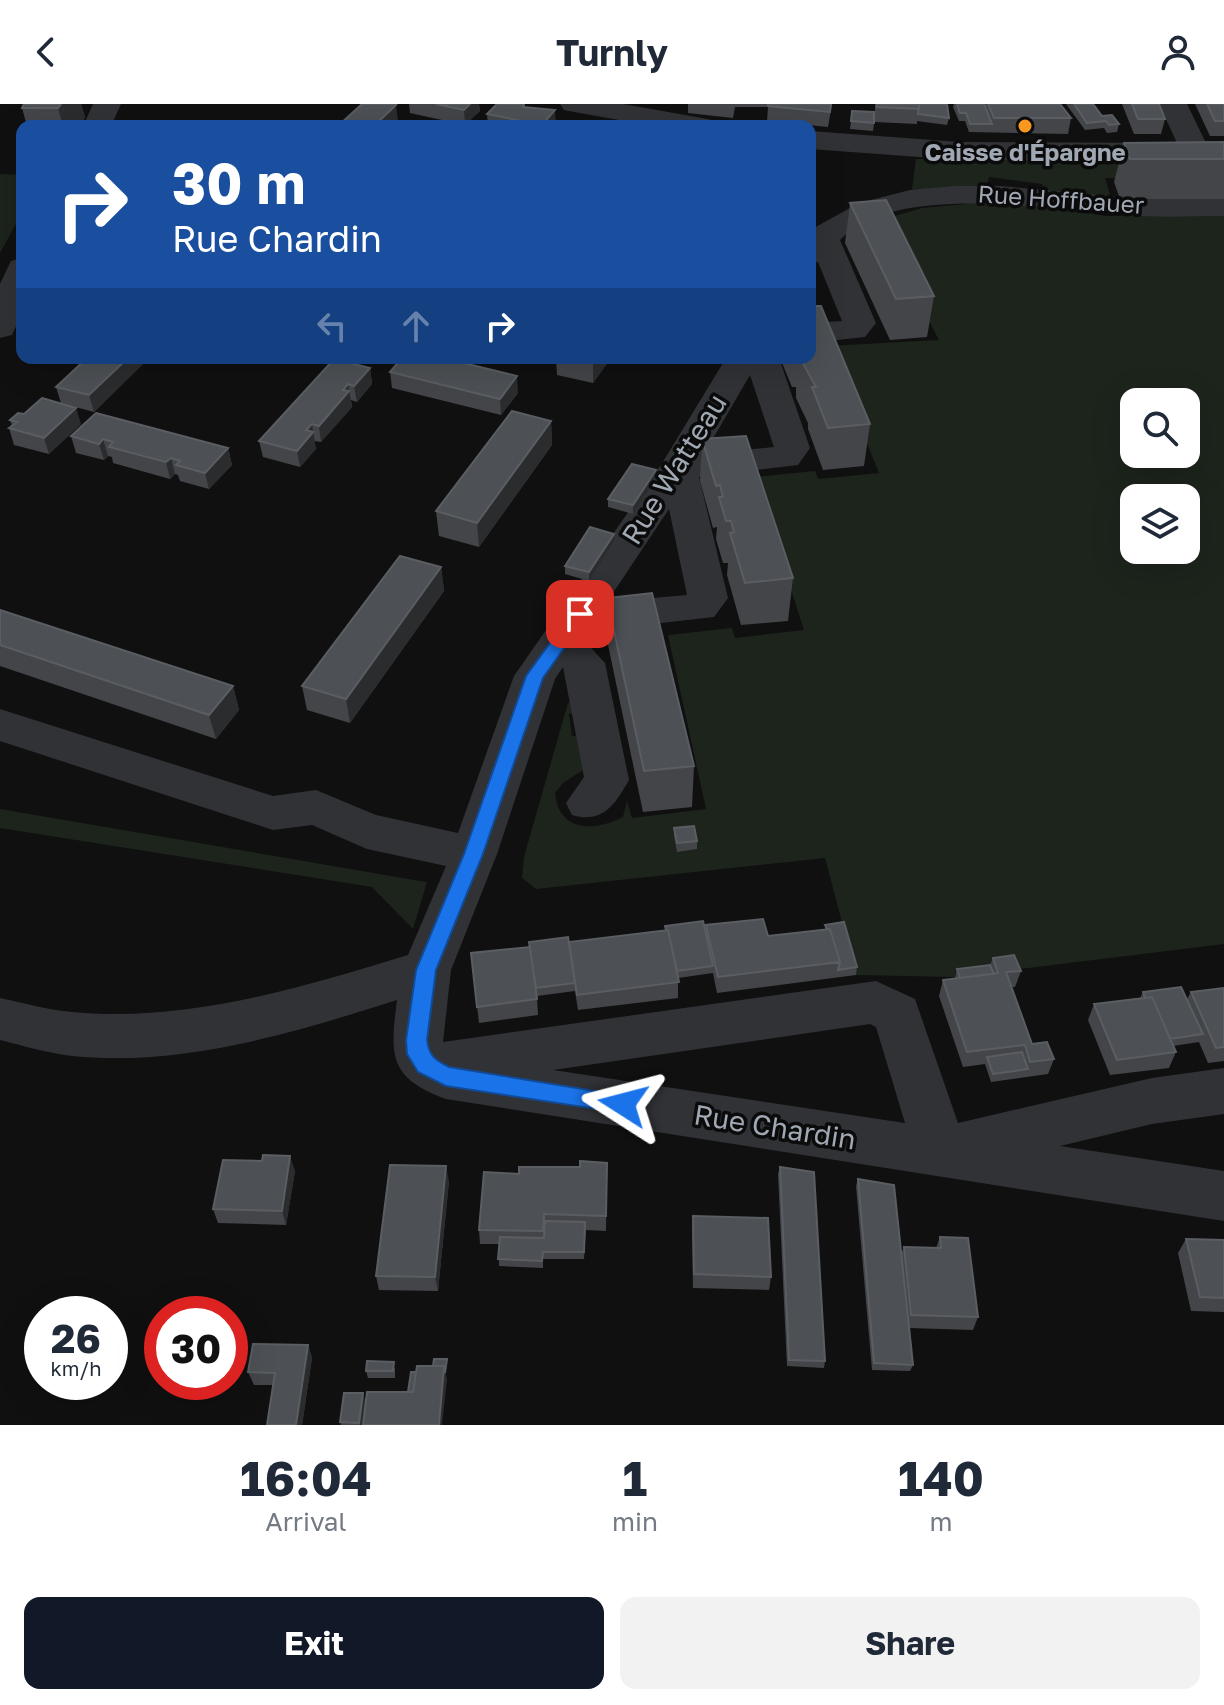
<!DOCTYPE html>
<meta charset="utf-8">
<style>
body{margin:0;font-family:"Golos Text",sans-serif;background:#f2f2f3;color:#1f2937;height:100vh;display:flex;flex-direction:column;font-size:30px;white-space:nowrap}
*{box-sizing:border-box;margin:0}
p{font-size:26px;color:#747a83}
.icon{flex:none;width:44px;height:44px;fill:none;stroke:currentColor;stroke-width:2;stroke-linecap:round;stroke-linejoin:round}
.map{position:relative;height:1321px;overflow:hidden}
.side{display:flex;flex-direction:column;background:#fff;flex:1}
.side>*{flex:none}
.banner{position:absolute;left:16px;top:16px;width:800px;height:244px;border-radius:16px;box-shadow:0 8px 32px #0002;background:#1a4fa0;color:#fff;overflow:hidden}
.controls{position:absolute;left:1120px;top:284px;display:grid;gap:16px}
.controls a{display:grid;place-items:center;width:80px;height:80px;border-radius:16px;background:#fff;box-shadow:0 8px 32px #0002;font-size:40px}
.speed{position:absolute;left:24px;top:1192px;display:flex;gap:16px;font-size:40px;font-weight:700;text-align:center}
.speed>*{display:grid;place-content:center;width:104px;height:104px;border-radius:50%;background:#fff;box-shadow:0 8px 32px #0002;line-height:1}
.speed small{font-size:20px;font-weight:400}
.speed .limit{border:12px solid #d22;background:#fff;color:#111}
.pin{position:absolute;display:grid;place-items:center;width:68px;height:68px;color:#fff;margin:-34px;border-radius:16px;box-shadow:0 4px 12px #0006}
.me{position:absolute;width:88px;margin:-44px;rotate:279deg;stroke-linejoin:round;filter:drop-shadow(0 0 6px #0008)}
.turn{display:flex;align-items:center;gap:28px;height:168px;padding:0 24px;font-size:36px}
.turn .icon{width:104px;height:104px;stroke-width:2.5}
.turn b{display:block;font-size:56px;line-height:68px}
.lanes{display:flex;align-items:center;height:76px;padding:0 24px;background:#0003;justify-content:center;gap:40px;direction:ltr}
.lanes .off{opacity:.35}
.eta{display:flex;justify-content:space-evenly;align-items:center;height:136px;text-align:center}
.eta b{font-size:48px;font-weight:700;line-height:56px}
.action{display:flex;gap:16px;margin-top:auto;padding:16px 24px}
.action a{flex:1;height:92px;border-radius:16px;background:#111827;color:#fff;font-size:32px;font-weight:700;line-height:92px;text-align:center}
.action a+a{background:#f2f2f3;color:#1f2937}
header{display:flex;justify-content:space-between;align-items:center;height:104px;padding:0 24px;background:#fff;font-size:36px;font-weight:700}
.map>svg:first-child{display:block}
.green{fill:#1c241c;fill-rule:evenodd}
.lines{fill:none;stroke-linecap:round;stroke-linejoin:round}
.minor{fill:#313236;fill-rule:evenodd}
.wall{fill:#434549}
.shaded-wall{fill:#2a2c2e}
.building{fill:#4d5054;stroke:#5a5e63;stroke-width:2}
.route{fill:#1a73e8;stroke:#114b97;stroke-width:2}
.poi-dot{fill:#f9971f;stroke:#0b0b0c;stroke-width:3}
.labels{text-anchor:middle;stroke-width:7;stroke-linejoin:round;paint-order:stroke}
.far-poi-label{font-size:24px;font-weight:bold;fill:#a0a8b3;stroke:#0b0b0c}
.far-street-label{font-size:24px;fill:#a0a8b3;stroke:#0b0b0c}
.street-label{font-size:28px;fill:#a0a8b3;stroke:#0b0b0c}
</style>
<header><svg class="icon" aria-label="back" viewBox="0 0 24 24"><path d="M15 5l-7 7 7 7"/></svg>Turnly<svg class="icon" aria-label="person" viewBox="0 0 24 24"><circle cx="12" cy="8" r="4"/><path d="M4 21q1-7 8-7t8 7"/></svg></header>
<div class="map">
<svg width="1224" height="1321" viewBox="0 0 1224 1321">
<rect width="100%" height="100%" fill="#101011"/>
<path class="green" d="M916 55 1224 58V74H1105L1111 94 1044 87 1042 80 989 73 987 83 927 88 912 85Z
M0 70 22 71V109L0 149Z
M987 98H1032L1105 112 1224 110V840L954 873 856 871 825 754 536 785 522 774 524 753 568 599 577 596 579 609 569 610 572 632 585 633 591 661 563 679 555 689C559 728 594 728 623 713L627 697 632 714 706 705 668 531 732 524 735 534 804 526 755 373 815 367 818 375 879 369 828 242 939 236 884 131 891 113 922 104ZM1134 298H1186V350H1134ZM1134 394H1186V446H1134Z
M0 705 426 778H427L413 825 372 783 0 724Z"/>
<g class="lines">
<path class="minor" d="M93 0H121L111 22H83Z
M560 0H623L702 14 712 16 716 22H653L574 8 564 6Z
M1159 0H1187L1206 39H1224V57L960 56 810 45V27L960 38 1177 39Z
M954 82H1000L1134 94H1224V112C1191 112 1159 114 1126 111 1052 106 896 77 840 136L876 219 865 233 810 239V219L842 217 818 158 810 159 812 125 859 99 910 86Z
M22 154V209L12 231 0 234V180L11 157Z
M726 254H779L810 344 798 361 699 373 728 494 714 513 599 526 590 523 582 534 605 559 629 676C615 701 602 720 572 711L566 699 584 673 563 563 555 575 497 750 451 866 443 938 876 877 915 895 958 1019 1152 974 1224 964V1010L1152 1020 1060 1042 1224 1067V1117L446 995C388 974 390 951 397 896 294 929 182 963 72 952 48 949 24 942 0 936V894C24 899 48 906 72 908 186 919 300 884 408 851L446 762 367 745 312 721 273 726 0 637V605L273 692 316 686 376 711 458 729 514 572 661 361ZM750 271 774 343 704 350ZM669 405 687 491 607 498ZM870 920 876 923 905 1019 553 966Z"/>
</g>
<path class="wall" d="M81 0 85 13 80 22H27L22 4Z
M409 0H479L480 7 465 21 410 9Z
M525 0V3L556 21 488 22 487 10Z
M688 0H832L828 23 767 17 768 3H735L733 14 688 9Z
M875 0H947L949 14 947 21 917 17V20L875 18Z
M954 0H984L985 3V0H1060L1071 14 1068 30 969 28 965 17H959L953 3Z
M1066 0H1093L1102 12 1119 20 1117 28 1107 29 1104 24 1085 26Z
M1122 0H1159L1165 15 1161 30H1134Z
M1195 0H1224V32H1210Z
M852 7 874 19 873 27 850 25Z
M1224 38V95H1120L1114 78 1124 39Z
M850 99 934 192 927 233 890 236 845 139Z
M87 254H149L94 308 61 299 56 283Z
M556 254H611L593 279 557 271Z
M780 254H810L870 320 864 362 823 366 808 325V319L796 294V283H792Z
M370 264 372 280 357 298 351 296 352 303 321 338 314 337 316 345 300 363 263 353 259 337Z
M390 268 518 289 501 311 392 284Z
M10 316 81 320 49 350 14 341 9 324 12 322Z
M551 317 552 341 479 443 439 432 436 407Z
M71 332 228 344 232 361 209 385 180 377 178 371 175 370 170 375 113 359 112 353 108 352 104 356 76 349Z
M702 335 793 474 788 517 741 521 727 471 728 459H723L716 435 717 423 713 424 700 377Z
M656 366V375L633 410 608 403V395Z
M614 438 589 477 565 470V462Z
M441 463 444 487 350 619 307 606 302 582Z
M607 494 694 662 692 703 643 708 607 536Z
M0 506 233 582 239 606 216 635 0 562Z
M674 724 697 737V745L677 748 674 732Z
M706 821 768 832 825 825V821L857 863 856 871 717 889 713 869 678 874V894L578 906 575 887 537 892 538 911 479 919 471 849 570 845 665 826V822L706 828Z
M993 854 1021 867 1015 883H1011L1032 940 1054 955 1048 970 991 978 985 960 963 963 939 892 943 876 955 875 957 865 990 861Z
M1224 884V957L1208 959 1199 938 1173 942 1176 948 1169 964 1110 971 1088 916 1094 900 1140 894 1143 888 1187 895 1191 888Z
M607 1059 606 1127 586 1126 584 1155H543V1164L499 1162V1140H480L479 1126 519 1070Z
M780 1063 825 1257 824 1264 787 1262 778 1070Z
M295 1067 286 1121 218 1119 213 1105Z
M858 1075 901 1150 904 1143 936 1144 940 1133 978 1213 973 1226 909 1224 913 1261 910 1267 872 1266 856 1082Z
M449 1077 438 1187 379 1186 376 1172Z
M693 1112 771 1173 769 1186 693 1184 692 1126Z
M1186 1135 1224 1136V1208L1191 1207 1178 1149Z
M308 1241 312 1254 302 1321H267L273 1281H254L248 1268Z
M395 1264V1274H368L366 1267Z
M365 1296 362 1321H341L340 1318Z"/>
<path class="shaded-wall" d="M61 0H81L85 13 80 22H63L58 4Z
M470 0H479L480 7 465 21 464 6Z
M396 1 398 16 392 22H374Z
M555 6 556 21 542 22V21Z
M128 254H149L94 308 89 291Z
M594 254H611L593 279V256Z
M370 264 372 280 357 298 354 282Z
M517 272 518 289 501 311 500 295Z
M348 280 352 303 321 338 319 322Z
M76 304 81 320 49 350 44 334Z
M551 317 552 341 479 443 477 419Z
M312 320 316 345 300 363 297 347 306 326Z
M103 335 108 352 104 356 99 340Z
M228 344 232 361 209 385 205 369Z
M171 354 175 370 170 375 166 358Z
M656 366V375L633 410V401Z
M614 430V438L589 477V468Z
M441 463 444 487 350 619 346 595Z
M233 582 239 606 216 635 209 611Z
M290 1052 295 1067 286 1121 282 1107Z
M446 1062 449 1077 438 1187 435 1173Z
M308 1241 312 1254 302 1321H296Z
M444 1262 447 1275 442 1321H439Z
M363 1289 365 1296 362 1321H360Z"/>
<path class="building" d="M24 0H61L58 4H22Z
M362 0H390L396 1 374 22H338Z
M436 0H470L464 6Z
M497 0H524L523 3 555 6 542 21 487 10Z
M768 0H831L830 8 768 2Z
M877 0H919V5L877 3Z
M919 0H947L949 14 918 10Z
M957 0H984L992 20H970L966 9H960Z
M988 0H1060L1071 14H994Z
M1074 0H1093L1102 12 1112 11 1119 20 1109 21 1106 17 1087 19Z
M1132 0H1159L1165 15H1138Z
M1207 0H1224V17H1215Z
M852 7 874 8V19L851 17Z
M1224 38V55H1130L1124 39Z
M886 96 934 192 896 195 850 99Z
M810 202H821L870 320 828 324 812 283H816L800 254H810Z
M87 254H128L89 291 56 283Z
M402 254H443L517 272 500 295 390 268Z
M334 255 370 264 354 282 348 280 343 286 349 287 319 322 312 320 306 326 313 328 297 347 259 337Z
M42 294 76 304 44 334 9 324 17 318 10 316 18 309 24 310Z
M512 307 551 317 477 419 436 407Z
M96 309 228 344 205 369 176 361 180 357 171 354 166 358 109 343 113 338 103 335 99 340 71 332Z
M746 332 793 474 745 479 730 429 734 428 731 417H726L719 393H723L720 381 716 382 702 335Z
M632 360 656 366 633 401 608 395Z
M590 423 614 430 589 468 565 462Z
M400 452 441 463 346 595 302 582Z
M652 489 694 662 644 667 607 494Z
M0 506 233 582 209 611 0 541Z
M694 722 697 737 677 739 674 724Z
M763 815 768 832 830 825 840 858 718 873 706 821Z
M703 817 713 862 677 867 668 826H666L665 822Z
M844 818 857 863 838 866 840 858 830 825H827L825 821Z
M668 826 679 878 577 891 569 838Z
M568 833 575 879 536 884 529 838Z
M530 843 537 895 477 903 471 849Z
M1014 851 1021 867 1006 868 1032 940 1047 938 1054 955 1030 958 1025 941 967 948 943 876 998 869 993 854Z
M990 861 994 870 960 874 957 865Z
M1181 883 1203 930 1170 935 1152 893 1145 894 1143 888Z
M1224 884V943L1216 944 1191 888Z
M1152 893 1176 948 1117 956 1094 900Z
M1022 948 1028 965 993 970 987 953Z
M263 1051 290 1052 282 1107 213 1105 223 1056 262 1057Z
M580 1057 607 1059 606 1112 544 1110 543 1127 479 1126 484 1068 519 1070V1063H580Z
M390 1061 446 1062 435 1173 376 1172Z
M780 1063 814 1068 825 1257 789 1256Z
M858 1075 894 1081 913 1261 874 1259Z
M693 1112 768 1114 771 1173 694 1170Z
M545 1117 585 1118 584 1148H543L542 1157 498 1155 500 1133 544 1134Z
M940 1133 968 1134 978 1213 911 1211 904 1143 941 1144Z
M1186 1135 1224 1136V1194L1200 1193Z
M253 1240 308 1241 296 1321H267L275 1269 248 1268Z
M434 1255H447L445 1269 444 1262H433Z
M367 1257 394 1258 393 1267H366Z
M417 1262H444L439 1321H363L367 1288H413Z
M411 1268H416L413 1288H408Z
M344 1289H363L359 1319 340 1318Z"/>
<path class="route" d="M580 505 588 510 543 574 483 750 436 866 427 936C429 952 435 956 449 963L631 993 634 1000 631 1006 623 1009 446 982 418 968 407 950 406 936 416 866 464 750 526 572 574 506Z"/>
<circle class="poi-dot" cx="1025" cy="22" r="8"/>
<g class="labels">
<g class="far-poi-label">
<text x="1025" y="57">Caisse d'Épargne</text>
</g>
<g class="far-street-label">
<text transform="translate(1061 96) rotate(4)" y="8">Rue Hoffbauer</text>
</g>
<g class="street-label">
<text transform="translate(674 365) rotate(-58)" y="10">Rue Watteau</text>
<text transform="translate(775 1023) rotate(9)" y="10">Rue Chardin</text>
</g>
</g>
</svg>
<div class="controls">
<a><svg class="icon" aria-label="search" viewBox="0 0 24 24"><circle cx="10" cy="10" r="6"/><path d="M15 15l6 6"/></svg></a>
<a><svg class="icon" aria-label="layers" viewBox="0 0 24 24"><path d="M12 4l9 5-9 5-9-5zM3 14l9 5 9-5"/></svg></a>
</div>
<div class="speed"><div>26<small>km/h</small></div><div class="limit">30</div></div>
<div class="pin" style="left:580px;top:510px;background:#d93025"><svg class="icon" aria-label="arrive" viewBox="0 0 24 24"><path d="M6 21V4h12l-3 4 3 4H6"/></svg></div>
<svg class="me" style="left:623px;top:1000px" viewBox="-20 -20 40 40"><path d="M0-17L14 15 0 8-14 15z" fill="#1a73e8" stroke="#fff" stroke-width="4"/></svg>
<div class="banner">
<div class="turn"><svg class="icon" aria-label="right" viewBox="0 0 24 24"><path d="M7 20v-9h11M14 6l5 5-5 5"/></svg><div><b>30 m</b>Rue Chardin</div></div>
<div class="lanes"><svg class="icon off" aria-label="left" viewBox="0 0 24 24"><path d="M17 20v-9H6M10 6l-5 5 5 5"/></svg><svg class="icon off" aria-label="ahead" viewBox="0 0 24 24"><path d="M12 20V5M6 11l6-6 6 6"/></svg><svg class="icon" aria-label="right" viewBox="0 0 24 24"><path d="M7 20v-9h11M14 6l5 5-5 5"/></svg></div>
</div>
</div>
<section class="side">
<div class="eta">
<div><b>16:04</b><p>Arrival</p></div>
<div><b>1</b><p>min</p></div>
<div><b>140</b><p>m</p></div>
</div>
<div class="action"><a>Exit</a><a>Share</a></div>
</section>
